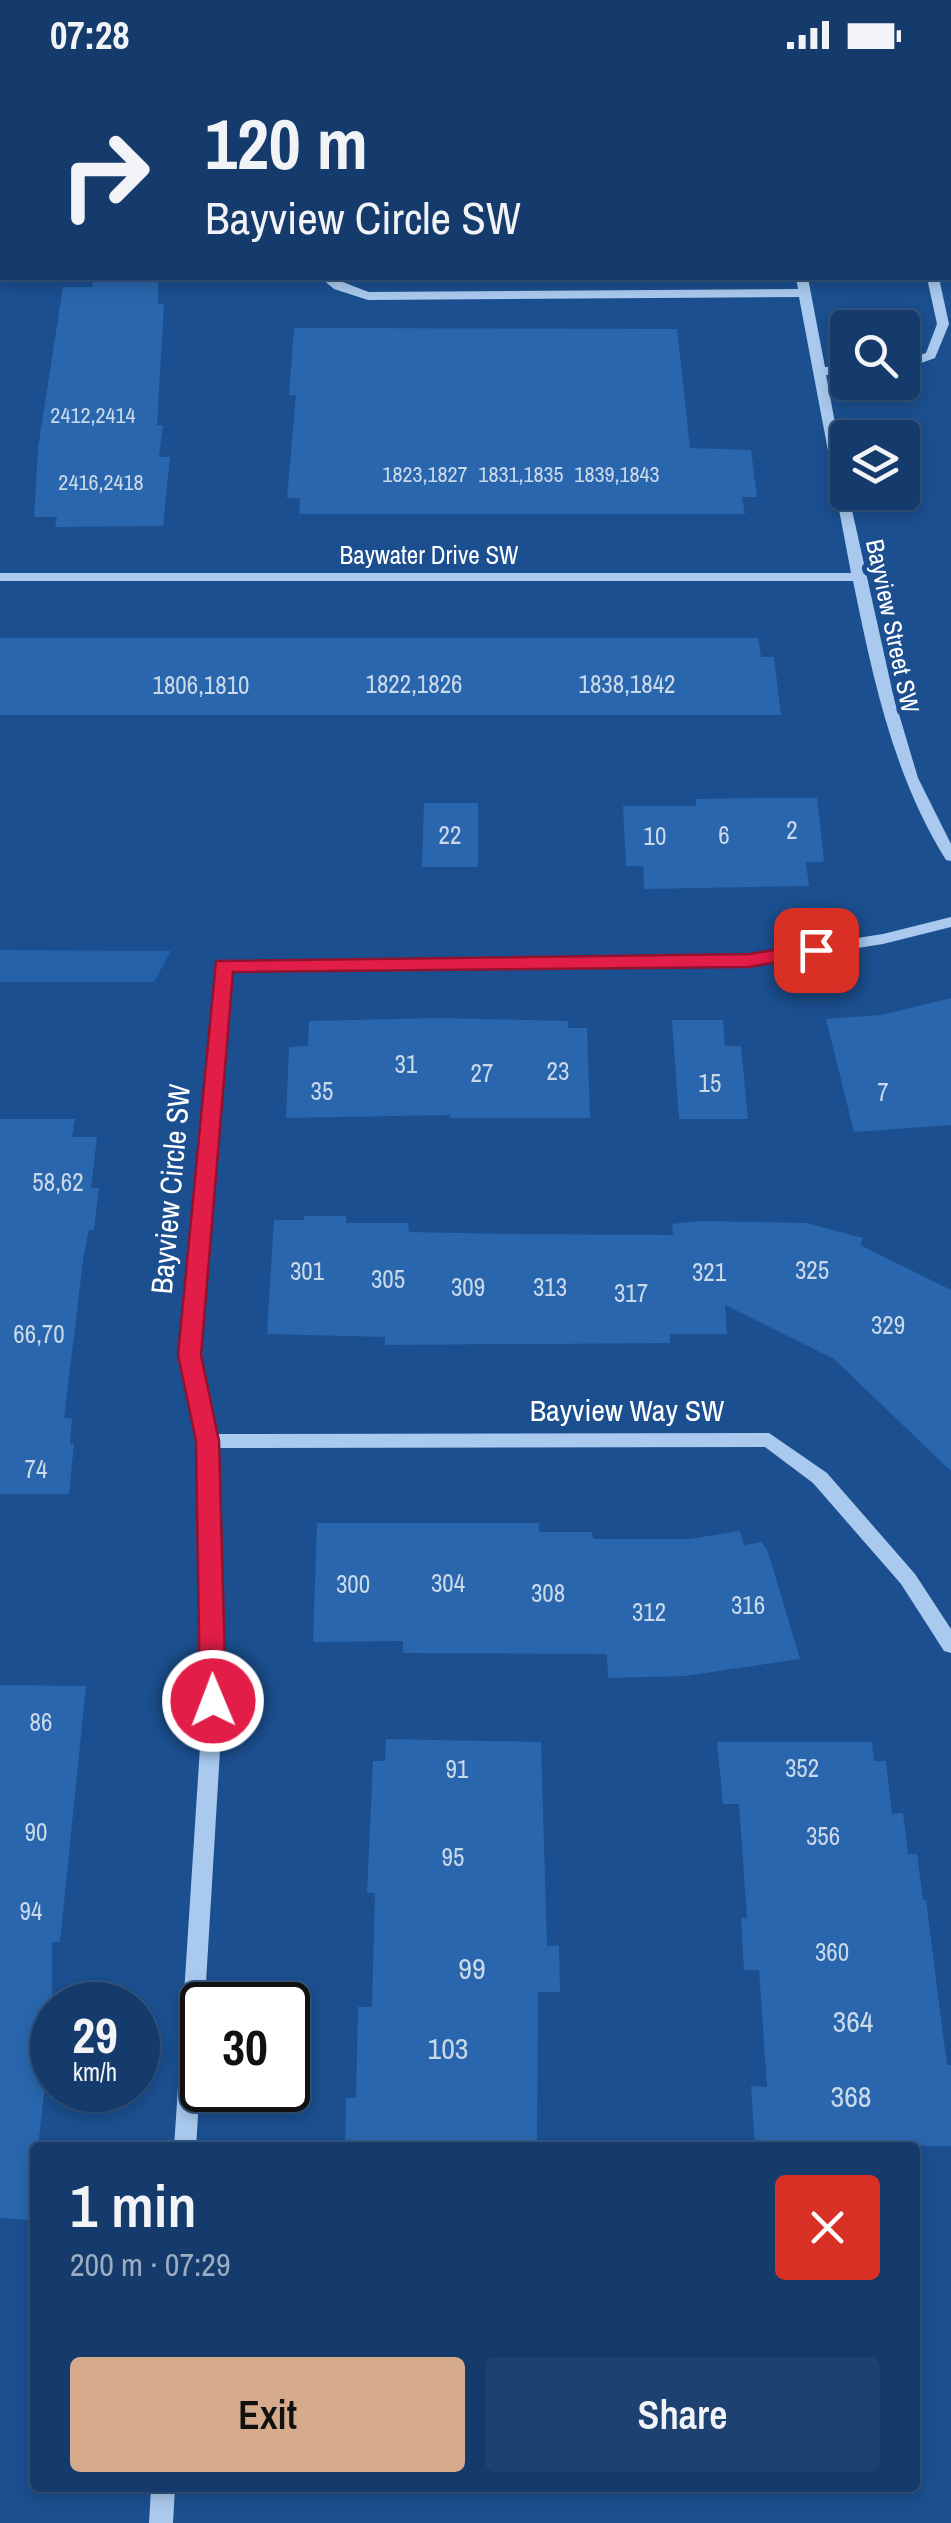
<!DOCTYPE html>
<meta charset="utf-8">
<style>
body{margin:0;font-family:"Archivo Narrow",sans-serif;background:#1d4271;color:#f1f3f6;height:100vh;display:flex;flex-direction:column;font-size:38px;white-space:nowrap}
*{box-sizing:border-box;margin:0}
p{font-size:32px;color:#9dadc1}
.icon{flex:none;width:55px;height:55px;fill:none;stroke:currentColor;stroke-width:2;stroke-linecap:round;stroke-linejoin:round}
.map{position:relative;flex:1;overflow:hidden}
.panel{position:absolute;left:30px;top:2072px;width:890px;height:350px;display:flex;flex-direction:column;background:#143b6b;border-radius:10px;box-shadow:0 5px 15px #0003,0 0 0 2px #33557e}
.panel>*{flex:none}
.banner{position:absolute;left:0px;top:0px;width:952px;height:210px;box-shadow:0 5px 15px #0003,0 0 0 2px #33557e;background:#143b6b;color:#f1f3f6;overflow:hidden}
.tools{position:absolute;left:830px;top:240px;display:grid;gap:20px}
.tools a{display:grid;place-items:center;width:90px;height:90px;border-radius:10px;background:#143b6b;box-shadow:0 5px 15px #0003,0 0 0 2px #33557e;font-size:50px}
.speed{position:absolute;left:30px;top:1912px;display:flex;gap:20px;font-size:50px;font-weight:700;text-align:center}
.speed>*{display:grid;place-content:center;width:130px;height:130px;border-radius:50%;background:#143b6b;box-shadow:0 5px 15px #0003,0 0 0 2px #33557e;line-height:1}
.speed small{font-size:25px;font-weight:400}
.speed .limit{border:5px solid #111;border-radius:15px;background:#fff;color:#111}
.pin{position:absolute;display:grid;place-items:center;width:85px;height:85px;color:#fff;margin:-42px;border-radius:20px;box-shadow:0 5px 15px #0006}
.me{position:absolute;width:110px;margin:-55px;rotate:359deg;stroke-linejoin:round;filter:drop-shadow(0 0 8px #0008)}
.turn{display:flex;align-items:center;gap:35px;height:210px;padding:0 40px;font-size:45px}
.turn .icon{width:130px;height:130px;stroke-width:2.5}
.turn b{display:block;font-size:70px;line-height:85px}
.round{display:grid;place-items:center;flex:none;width:105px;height:105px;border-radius:10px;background:#1d4271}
.head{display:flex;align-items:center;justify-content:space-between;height:170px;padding:0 40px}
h1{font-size:60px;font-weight:600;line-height:75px}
.action{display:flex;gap:20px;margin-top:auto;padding:20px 40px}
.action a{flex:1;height:115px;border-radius:10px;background:#d6ab8b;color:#111;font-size:40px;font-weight:600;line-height:115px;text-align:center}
.action a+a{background:#1d4271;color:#f1f3f6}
.status{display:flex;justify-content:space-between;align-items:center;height:70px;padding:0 50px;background:#143b6b;direction:ltr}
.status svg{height:28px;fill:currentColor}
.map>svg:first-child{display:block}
.green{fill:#2461a8}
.building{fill:#2a66ad}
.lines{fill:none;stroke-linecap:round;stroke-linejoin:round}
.minor{fill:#a9c9ee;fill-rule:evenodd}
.route{fill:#e11d48;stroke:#92132f;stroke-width:2.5}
.labels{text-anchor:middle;stroke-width:10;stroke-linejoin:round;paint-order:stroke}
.far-number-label{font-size:22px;fill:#cad9ea}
.far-street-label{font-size:25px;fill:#fff;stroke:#1b4f8f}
.number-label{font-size:25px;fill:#cad9ea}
.street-label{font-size:30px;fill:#fff;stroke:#1b4f8f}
.near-number-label{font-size:30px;fill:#cad9ea}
</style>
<div class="status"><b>07:28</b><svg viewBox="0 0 49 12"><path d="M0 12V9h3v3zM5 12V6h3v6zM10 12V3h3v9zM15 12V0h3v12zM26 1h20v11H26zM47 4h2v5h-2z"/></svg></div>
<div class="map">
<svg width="951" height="2453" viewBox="0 0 951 2453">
<rect width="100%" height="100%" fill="#1b4f8f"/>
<path class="green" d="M0 880 171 881 154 912H0Z"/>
<path class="building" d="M94 208H158V234H164L157 355H163L159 387H170L163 456 55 457 57 447H34L38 378 63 217H92Z
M294 258 677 259 690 378 751 380 757 427H742L745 444H299L300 428H287L296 325H289Z
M0 568H758L761 587H774L781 645H0Z
M761 728H817L824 792H806L809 816 644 819 643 796H626L623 736H696V729Z
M424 733H478V797H422Z
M951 928V1055L854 1062 826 949 882 945Z
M440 948 568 951V958H587L590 1048H450V1045L286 1048 289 977 308 976 309 951Z
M672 950H723L725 976H741L748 1049H679Z
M0 1049H75L72 1067H97L91 1118H99L94 1160H89L84 1183 64 1348H72L70 1374H74L69 1424H0Z
M304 1146H346V1153H408L409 1162 510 1164 673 1165 672 1154 700 1151 806 1153 863 1168 860 1175 951 1220V1401L834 1289 725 1235 727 1264H670V1273L385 1275V1267L267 1264 274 1150H304Z
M317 1453H539V1462H592L593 1469H689L740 1461 744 1475 762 1472 768 1482 800 1589 685 1606 608 1608 607 1584 403 1583V1571L313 1572Z
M0 1615 86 1616 60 1872H52V1950L38 2078H35L31 2150 0 2148Z
M386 1669 541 1672 547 1876H559L560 1922H538L537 2078H345L346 2028H356L358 1937H372L375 1823H367L373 1691H385Z
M717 1672H872L874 1691H886L892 1744 903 1743 908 1784H917L923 1830H926L947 1995H951V2076L755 2075 751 2016 767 2017 759 1900H744L741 1848H747L739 1734H723Z"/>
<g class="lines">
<path class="minor" d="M320 0H332V2H321Z
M564 0H576L577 2H566Z
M756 0H768L769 2H758Z
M873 0H885L886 2H875Z
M0 111H2V133L0 134Z
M950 138H951V146H950Z
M321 208C337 207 353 217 369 222L798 219 796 208H808L825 297H848V305H826L848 422 893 624 918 708 951 774V791L946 790C893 705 873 608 853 511H0V503H851L799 227 368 230 334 219Z
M927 208H939L949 254 935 288 902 300V291L926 283 937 254Z
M951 847V857L883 874 749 895 230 901 198 1285 215 1364 769 1363 827 1403 915 1504 951 1559V1583L944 1581 901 1514 813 1413 765 1377 216 1378 223 1631 196 2078H174L203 1631 198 1371 180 1285 217 892 749 885 883 864Z
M151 2418H175L173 2453H149Z"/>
</g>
<path class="route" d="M816 873 823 875V884L749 897 233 902 201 1285 219 1371 226 1631 222 1638 213 1642 204 1638 200 1631 196 1371 178 1285 216 891 749 884Z"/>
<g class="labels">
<g class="far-number-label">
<text x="93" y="353">2412,2414</text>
<text x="425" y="412">1823,1827</text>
<text x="521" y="412">1831,1835</text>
<text x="617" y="412">1839,1843</text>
<text x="101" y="420">2416,2418</text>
</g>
<g class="far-street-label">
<text x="429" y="494">Baywater Drive SW</text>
<text transform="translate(893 556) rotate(78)" y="9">Bayview Street SW</text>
</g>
<g class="number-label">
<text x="414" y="623">1822,1826</text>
<text x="627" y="623">1838,1842</text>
<text x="201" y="624">1806,1810</text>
<text x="792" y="769">2</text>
<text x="450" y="774">22</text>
<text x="724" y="774">6</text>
<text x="655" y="775">10</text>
<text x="406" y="1003">31</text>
<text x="558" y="1010">23</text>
<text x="482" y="1012">27</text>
<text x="710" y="1022">15</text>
<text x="322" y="1030">35</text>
<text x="883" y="1031">7</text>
<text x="58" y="1121">58,62</text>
<text x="812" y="1209">325</text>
<text x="307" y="1210">301</text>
<text x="709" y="1211">321</text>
<text x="388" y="1218">305</text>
<text x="468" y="1226">309</text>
<text x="550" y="1226">313</text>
<text x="631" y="1232">317</text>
<text x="888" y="1264">329</text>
<text x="39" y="1273">66,70</text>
<text x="36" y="1408">74</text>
<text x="448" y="1522">304</text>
<text x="353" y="1523">300</text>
<text x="548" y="1532">308</text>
<text x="748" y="1544">316</text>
<text x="649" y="1551">312</text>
<text x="41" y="1661">86</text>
<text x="802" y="1707">352</text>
<text x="457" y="1708">91</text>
<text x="36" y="1771">90</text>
<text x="823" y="1775">356</text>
<text x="453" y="1796">95</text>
<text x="31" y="1850">94</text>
<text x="832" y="1891">360</text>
</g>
<g class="street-label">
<text transform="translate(171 1119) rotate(-85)" y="10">Bayview Circle SW</text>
<text x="627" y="1351">Bayview Way SW</text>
</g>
<g class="near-number-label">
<text x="472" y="1909">99</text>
<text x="853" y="1962">364</text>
<text x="448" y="1989">103</text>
<text x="851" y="2037">368</text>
</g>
</g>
</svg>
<div class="tools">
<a><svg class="icon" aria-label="search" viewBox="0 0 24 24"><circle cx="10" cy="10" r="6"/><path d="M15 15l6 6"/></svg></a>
<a><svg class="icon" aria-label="layers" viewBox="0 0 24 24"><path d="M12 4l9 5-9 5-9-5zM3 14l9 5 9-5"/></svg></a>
</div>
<div class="speed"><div>29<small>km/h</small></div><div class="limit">30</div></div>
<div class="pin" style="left:816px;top:880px;background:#d93025"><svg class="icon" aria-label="arrive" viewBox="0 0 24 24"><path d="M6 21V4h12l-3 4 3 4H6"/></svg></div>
<svg class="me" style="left:213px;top:1631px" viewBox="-20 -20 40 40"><circle r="17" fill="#e11d48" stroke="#fff" stroke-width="3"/><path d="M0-11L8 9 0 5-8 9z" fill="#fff"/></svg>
<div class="banner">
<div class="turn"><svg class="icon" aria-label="right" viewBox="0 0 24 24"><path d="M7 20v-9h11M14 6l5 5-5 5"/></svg><div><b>120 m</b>Bayview Circle SW</div></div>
</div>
<section class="panel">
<div class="head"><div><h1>1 min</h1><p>200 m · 07:29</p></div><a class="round" style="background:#d93025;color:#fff"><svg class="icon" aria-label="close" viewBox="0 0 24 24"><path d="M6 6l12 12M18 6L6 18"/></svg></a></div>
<div class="action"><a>Exit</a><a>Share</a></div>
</section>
</div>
